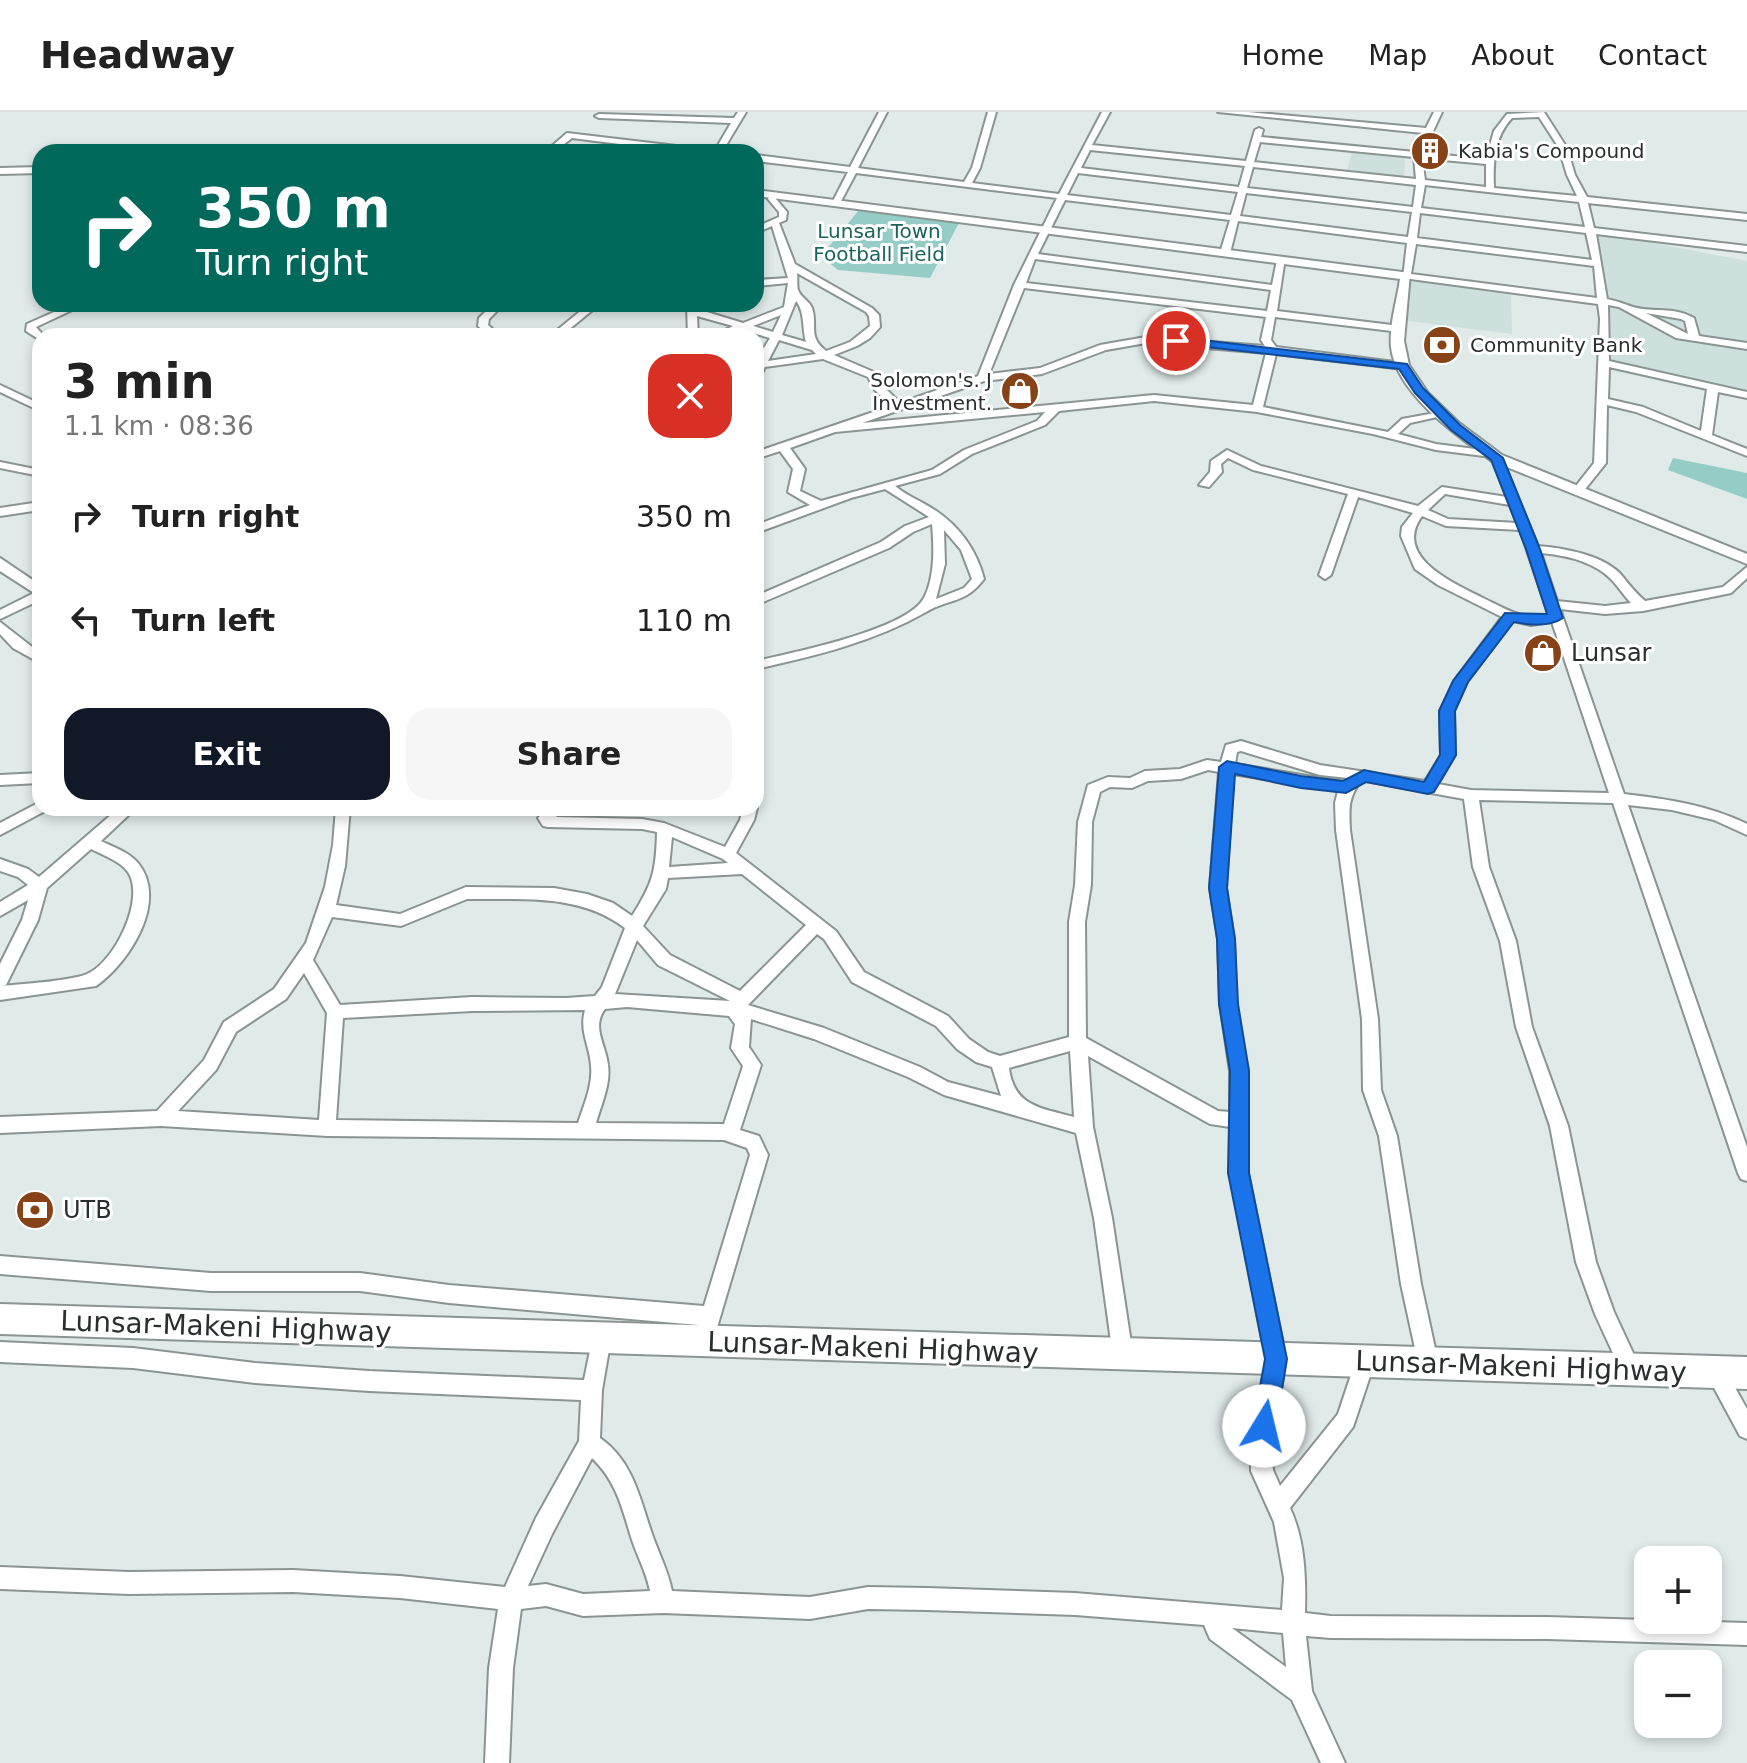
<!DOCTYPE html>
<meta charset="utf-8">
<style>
body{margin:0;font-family:"DejaVu Sans",sans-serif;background:#f6f6f6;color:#222;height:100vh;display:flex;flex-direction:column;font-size:30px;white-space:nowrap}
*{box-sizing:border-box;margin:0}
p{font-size:26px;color:#767676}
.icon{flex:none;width:44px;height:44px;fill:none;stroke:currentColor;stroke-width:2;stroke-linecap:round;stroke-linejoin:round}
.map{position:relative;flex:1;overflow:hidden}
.side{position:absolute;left:32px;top:216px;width:732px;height:488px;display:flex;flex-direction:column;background:#fff;border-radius:24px;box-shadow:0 4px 12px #0003}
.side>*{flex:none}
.top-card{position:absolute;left:32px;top:32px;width:732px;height:168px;border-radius:24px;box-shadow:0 4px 12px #0003;background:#00695c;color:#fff;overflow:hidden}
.tools{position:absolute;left:1634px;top:1434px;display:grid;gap:16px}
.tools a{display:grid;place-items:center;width:88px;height:88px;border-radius:16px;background:#fff;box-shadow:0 4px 12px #0003;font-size:40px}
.pin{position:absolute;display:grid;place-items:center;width:68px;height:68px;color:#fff;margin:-34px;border:4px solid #fff;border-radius:50%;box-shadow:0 2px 8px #0007}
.me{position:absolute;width:88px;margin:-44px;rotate:9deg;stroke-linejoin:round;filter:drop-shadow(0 0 6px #0008)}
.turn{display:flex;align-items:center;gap:28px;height:168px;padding:0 32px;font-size:36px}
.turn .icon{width:104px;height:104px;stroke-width:2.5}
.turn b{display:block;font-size:56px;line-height:68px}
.round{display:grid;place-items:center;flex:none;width:84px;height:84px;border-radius:24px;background:#f6f6f6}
.overview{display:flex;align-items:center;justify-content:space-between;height:136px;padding:0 32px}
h1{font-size:48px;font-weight:700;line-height:60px}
.button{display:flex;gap:16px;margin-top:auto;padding:16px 32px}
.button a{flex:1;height:92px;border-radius:24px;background:#111827;color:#fff;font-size:32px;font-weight:700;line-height:92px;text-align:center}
.button a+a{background:#f6f6f6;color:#222}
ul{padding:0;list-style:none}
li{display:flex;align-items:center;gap:24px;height:104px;padding:0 32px}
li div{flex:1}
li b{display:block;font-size:30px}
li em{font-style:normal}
header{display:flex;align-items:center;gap:48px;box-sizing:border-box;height:112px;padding:0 40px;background:#fff;border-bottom:2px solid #e0e0e0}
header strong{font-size:38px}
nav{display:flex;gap:44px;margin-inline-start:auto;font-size:28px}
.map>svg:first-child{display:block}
.built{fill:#cde0dd}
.green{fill:#95cdc6}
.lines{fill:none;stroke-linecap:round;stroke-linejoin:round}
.minor-casing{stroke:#8a9492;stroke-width:4}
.tertiary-casing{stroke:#8a9492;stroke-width:4}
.primary-casing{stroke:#8a9492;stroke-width:4}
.minor{fill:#fff;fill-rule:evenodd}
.tertiary{fill:#fff;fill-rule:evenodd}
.primary{fill:#fff;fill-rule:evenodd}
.route{fill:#1a73e8;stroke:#114b97;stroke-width:2}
.labels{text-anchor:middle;stroke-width:6;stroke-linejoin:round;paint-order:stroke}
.far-poi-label{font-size:20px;fill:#2a2e2e;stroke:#fff;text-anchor:start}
.far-park-label{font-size:20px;fill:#19645d;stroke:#fff}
.poi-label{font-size:24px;fill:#2a2e2e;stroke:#fff;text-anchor:start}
.near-street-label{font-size:28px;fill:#2a2e2e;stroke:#fff}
</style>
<header>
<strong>Headway</strong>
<nav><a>Home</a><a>Map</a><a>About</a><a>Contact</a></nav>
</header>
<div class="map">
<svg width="1747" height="1651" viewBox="0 0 1747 1651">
<rect width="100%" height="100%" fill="#e0eae9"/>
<path class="built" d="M1352 40 1405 46 1404 65 1347 58Z
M1591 119 1747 149V283L1605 251Z
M1406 164 1511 178 1512 222 1401 208Z"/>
<path class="green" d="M859 98 960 109 930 166 838 158 821 144Z
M1673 346 1747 361V387L1668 358Z"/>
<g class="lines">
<defs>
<path id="minor" d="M738 0H746L722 40H714L731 11 599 6 595 4 599 2 734 6Z
M879 0H887L858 56 964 70 972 56 988 0H996L980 56 972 71 1059 82 1102 0H1110L1092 33 1246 49 1255 18 1259 16 1263 18 1261 25 1415 40 1423 21 1218 0H1248L1426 16 1434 0H1442L1423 41 1486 47 1494 19 1507 2 1544 0 1567 36 1575 63 1587 85 1747 102V108L1588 91 1594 116 1747 134V140L1596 122 1607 187C1617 189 1624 192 1633 195 1654 201 1672 194 1694 206L1699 224 1747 231V237L1676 226 1619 195 1608 193 1609 249 1747 280V286L1718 280 1712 323 1747 337V344L1636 300 1607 293 1606 351 1582 381 1578 382 1572 379 1594 351 1600 207 1598 192 1403 166 1407 131 1238 109 1230 141 1225 144 1220 141 1230 108 1065 88 1038 142 1272 173 1277 148 1285 146 1277 199 1400 214 1405 217 1400 220 1275 205 1271 228 1276 235 1403 251 1408 254 1403 257 1276 242 1263 295 1388 320 1402 307 1446 299V303L1410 311 1398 322 1436 332 1491 339 1501 344 1538 434C1563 436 1606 443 1623 465 1630 474 1636 481 1645 489L1723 475 1747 455V466L1731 481 1643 499 1605 502 1560 497 1624 682C1667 687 1708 693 1747 712V723L1714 708 1672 698 1628 693 1747 1035V1069L1741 1067 1738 1061 1613 691 1479 688 1489 755 1516 829 1532 915 1568 1014 1596 1150 1614 1200 1640 1256 1637 1263 1630 1266 1623 1263 1595 1202 1576 1150 1550 1014 1516 915 1500 829 1473 755 1464 687 1361 668C1348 687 1349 695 1350 718L1378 907 1381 978 1397 1024 1421 1172 1438 1250 1435 1257 1428 1260 1421 1257 1418 1250 1401 1172 1379 1024 1363 978 1362 907 1336 718 1335 691 1338 679 1233 662 1226 776 1234 827 1236 892 1248 959V1061L1286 1247 1271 1336 1273 1358 1280 1374 1338 1302 1358 1242 1365 1239 1372 1242 1375 1249 1353 1315 1290 1396C1305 1428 1306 1466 1305 1501L1331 1504 1547 1505 1747 1511V1533L1547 1527 1331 1526 1306 1524 1312 1579 1345 1651H1321L1292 1588 1210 1527 1204 1513 1075 1503 927 1498 868 1497 810 1507 663 1501 583 1504 546 1494 521 1497 513 1556 509 1651H485L489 1556 498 1497 400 1486 293 1480 129 1482 0 1477V1455L129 1460 293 1458 400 1464 505 1475 536 1406 579 1329 581 1288 369 1279 255 1271 133 1256 0 1250V1230L133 1236 255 1251 369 1259 584 1268 594 1219 601 1216 608 1219 611 1226 602 1278 600 1326C634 1350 640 1388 653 1425 660 1444 668 1459 672 1479L810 1485 868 1475 927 1476 1075 1481 1282 1498 1284 1466 1274 1410 1251 1359V1336L1266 1247 1230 1061V1015L1210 1012 1088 944 1093 1015 1112 1106 1133 1244 1130 1251 1123 1254 1116 1251 1113 1244 1094 1106 1076 1021 944 983 908 965 814 927 751 907 749 935 761 953 740 1018 759 1024 768 1043 713 1229 710 1236 703 1239 696 1236 693 1229 698 1213 449 1191 360 1179H211L0 1162V1144L211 1161H360L449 1173 704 1194 750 1043 747 1036 724 1028 327 1024 161 1014 0 1021V1005L157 999 204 948 224 910 274 877 306 831 325 775 333 733 336 696H350L345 754 336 793 400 802 466 775 554 776 587 782 613 791 632 804C653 771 656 759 657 720L642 717 548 715 543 714 538 706 547 696H563L556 705 642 707 664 711 725 735 740 708 743 696H756V694L757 696 754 708 736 741 836 819 864 860 948 904 969 927 988 940 1000 944 1069 925V810L1075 773 1078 710 1088 673 1108 665 1130 666 1145 659 1180 657 1207 648 1221 650 1226 633 1241 629 1320 653 1425 669 1441 643 1440 599 1454 569 1502 505 1438 473 1415 457 1401 424 1402 415 1413 401 1358 385 1331 463 1325 467 1319 463 1348 382 1253 358 1228 346 1221 352 1222 360 1209 375 1199 373 1210 360 1211 349 1227 338 1261 354 1418 394 1442 375 1507 385 1492 345 1436 338 1373 322 1257 300 1154 289 1059 299 1045 313 972 342 940 362 895 374C907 384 921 389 933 397 959 413 977 439 984 467 965 492 950 486 926 500 873 530 815 544 756 557V549C791 541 907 518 924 486 935 465 934 436 932 412L913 420 889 436 756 493V484L881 430 905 414 929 405 885 377 851 386 756 421V413L810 393 788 380 793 357 780 339 756 347V340L891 294 875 278 868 265 823 247 765 255 761 263 756 264V249L770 226 743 218 727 224H713L733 214 697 204 698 224H688L687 192H697V197L743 211 784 195 788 171 756 174V168L788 166 772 114 756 121V115L779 105V100L768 87 770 81H776V87L787 100 786 108 779 111 795 152 872 196 879 203 880 215 870 226 857 234 834 243 876 261 883 274 900 291 978 264 1014 173 1057 86 856 61 840 91 836 94 832 91 848 60 756 49V43L850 55ZM1539 5 1559 36 1567 63 1577 84 1494 76C1493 51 1494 25 1512 6ZM1260 30 1414 45 1416 67 1254 50ZM1090 38 1245 54 1239 75 1081 56ZM1422 46 1486 52V75L1425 68ZM1253 55 1416 73 1413 95 1247 76ZM1078 61 1238 80 1231 103 1067 83ZM1425 73 1579 90 1585 115 1421 96ZM1246 81 1412 100 1408 125 1240 104ZM1420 101 1586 121 1592 148 1417 126ZM1416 132 1594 154 1597 186 1411 162ZM1035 147 1271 178 1267 199 1026 171ZM797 161 866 200 869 204 870 214 850 230 826 239C807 224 818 214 812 196 810 190 802 186 799 180 796 175 798 167 797 161ZM1024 176 1266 205 1261 228 1265 234 1146 225 1100 233 1040 256 989 262ZM796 189C805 200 802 216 806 230L782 223ZM1646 201 1681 207 1685 209 1688 222ZM781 203 773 220 753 214ZM779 228 812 238 816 242 768 249ZM1146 231 1266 241 1253 293 1154 283 862 311 984 269 1042 262 1106 238ZM1609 255 1707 277 1701 319 1643 295 1608 287ZM1045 300 1037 309 964 338 932 358 821 389 800 379 805 357 790 336 835 320ZM1445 382 1510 393 1517 411 1448 407 1428 398ZM1422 404 1446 414 1520 418 1549 503C1543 503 1536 505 1530 505 1514 503 1498 493 1483 486 1454 471 1392 445 1422 404ZM944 418 961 438 972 467 964 476 936 487 945 452ZM1541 441C1564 443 1593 449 1611 467 1618 474 1624 484 1631 491L1605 494 1557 489ZM1513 509 1531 513 1552 510 1609 681 1471 678 1438 672 1455 643 1454 599 1467 570ZM1241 639 1320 663 1348 666 1344 670 1235 652 1237 640ZM1208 658 1219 660 1210 776 1218 827 1220 892 1230 959V1000L1218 999 1086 926 1085 810 1091 773 1092 710 1100 680 1110 675 1132 676 1148 669 1181 667ZM672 725 723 747 728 751 669 755ZM742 762 806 813 740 879 670 843 643 814 666 777 668 766ZM467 787C522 788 579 781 625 816L602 875 595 884 566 886 472 885 340 893 313 848 332 805 401 814ZM817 822 824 827 852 870 936 914 957 937 976 950 992 955 1001 984 948 970 920 955 824 916 748 893ZM637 828 658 853 730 889 615 882ZM304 861 327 901 319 1008 178 999 216 958 236 920 286 887ZM627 895 729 904 735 912 731 936 743 954 724 1012 596 1011C601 993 611 972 608 953 606 933 591 915 605 897ZM585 898C579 920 590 934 591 954 593 973 584 993 578 1011L336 1008 343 906 472 899ZM1070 939 1074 1005C1042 996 1014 995 1009 956ZM592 1346C616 1369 622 1395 631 1425 637 1444 646 1459 650 1479L583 1482 546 1472 528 1474 552 1422ZM1232 1516 1283 1521 1286 1555Z
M567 21 702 37 706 40H683L572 26 554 40H545Z
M72 192H85L36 215 44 224H40V228L26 219 27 212Z
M485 192H495L498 198 489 207 488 213 500 224H489L478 214 479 206 488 197Z
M589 192H600L561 224H550Z
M0 273 40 292V299L0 280Z
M0 350 40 358V364L0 356Z
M40 390V398L0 404V396Z
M0 446 40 473V488L0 507V498L34 481 0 459Z
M0 510 40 541V551L13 536 0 522Z
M40 661V671L0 673V663Z
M40 690V696H47L45 699 0 723V711Z
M119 696H136L101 729C113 735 129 740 138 751 169 789 129 851 96 874L0 888V852L22 808 28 788 0 804V790L28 773 18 765 0 759V747L28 757 39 765ZM91 737C103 743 120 749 128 760 146 787 114 851 87 862 71 869 21 872 1 874L6 873 38 808 47 776Z
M1716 1251 1723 1254 1747 1297V1327L1740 1324 1706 1261 1709 1254Z"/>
<path id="tertiary" d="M40 55V61L0 62V56Z
M756 78 1410 161 1404 229 1409 253 1428 281 1458 310 1502 343 1747 442V452L1492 349C1457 324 1396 281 1391 235 1389 212 1397 189 1400 167L756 84Z"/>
<path id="primary" d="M0 1192 1747 1245V1277L0 1222Z"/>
</defs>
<use href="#minor" class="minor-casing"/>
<use href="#tertiary" class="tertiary-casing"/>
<use href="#primary" class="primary-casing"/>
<use href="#minor" class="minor"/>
<use href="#tertiary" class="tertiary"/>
<use href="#primary" class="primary"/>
</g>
<path class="route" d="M1176 225 1407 252 1423 276 1460 313 1503 346 1540 437 1563 506C1550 515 1529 513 1514 510L1468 570 1455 599 1456 643 1434 680 1428 682 1366 670 1346 681 1301 676 1235 662 1227 776 1235 827 1238 892 1249 959V1061L1287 1247 1276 1314 1273 1322 1264 1326 1256 1322 1253 1314 1265 1247 1228 1061 1230 959 1219 892 1217 827 1209 776 1219 655 1227 649 1301 664 1343 669 1364 658 1424 670 1440 643 1439 599 1453 569 1505 501 1547 502 1526 437 1491 348 1451 318 1415 281 1399 257 1172 231 1170 229Z"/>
<defs>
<symbol id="building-disc" viewBox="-11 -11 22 22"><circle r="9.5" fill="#874317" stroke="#fff"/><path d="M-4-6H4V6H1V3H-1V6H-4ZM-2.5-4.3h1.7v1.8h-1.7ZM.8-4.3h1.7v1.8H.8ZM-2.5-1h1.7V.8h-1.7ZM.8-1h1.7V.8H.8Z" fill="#fff"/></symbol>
<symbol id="bank-disc" viewBox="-11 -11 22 22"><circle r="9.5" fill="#874317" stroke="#fff"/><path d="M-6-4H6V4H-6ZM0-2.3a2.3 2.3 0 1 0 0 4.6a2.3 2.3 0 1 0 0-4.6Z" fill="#fff"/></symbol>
<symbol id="shop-disc" viewBox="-11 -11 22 22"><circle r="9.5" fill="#874317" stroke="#fff"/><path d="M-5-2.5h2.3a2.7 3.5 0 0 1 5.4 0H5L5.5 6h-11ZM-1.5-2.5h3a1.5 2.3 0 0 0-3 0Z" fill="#fff"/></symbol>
</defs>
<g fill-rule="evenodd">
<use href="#building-disc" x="1408" y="17" width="44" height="44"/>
<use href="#bank-disc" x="1420" y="211" width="44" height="44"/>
<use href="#shop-disc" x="998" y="257" width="44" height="44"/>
<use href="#shop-disc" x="1521" y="519" width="44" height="44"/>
<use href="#bank-disc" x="13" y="1076" width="44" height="44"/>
</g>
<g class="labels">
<g class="far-poi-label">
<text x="1458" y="46">Kabia's Compound</text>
<text x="1470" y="240">Community Bank</text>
<text x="992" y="275" text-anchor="end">Solomon's. J<tspan x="992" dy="23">Investment.</tspan></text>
</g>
<g class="far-park-label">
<text x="879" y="126">Lunsar Town<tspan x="879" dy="23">Football Field</tspan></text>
</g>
<g class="poi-label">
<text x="1571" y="549">Lunsar</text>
<text x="63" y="1106">UTB</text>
</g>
<g class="near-street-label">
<text transform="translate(226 1214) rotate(2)" y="10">Lunsar-Makeni Highway</text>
<text transform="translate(873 1235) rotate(2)" y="10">Lunsar-Makeni Highway</text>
<text transform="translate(1521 1254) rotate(2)" y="10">Lunsar-Makeni Highway</text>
</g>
</g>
</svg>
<div class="tools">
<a>+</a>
<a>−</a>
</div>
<div class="pin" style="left:1176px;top:229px;background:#d93025"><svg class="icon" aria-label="arrive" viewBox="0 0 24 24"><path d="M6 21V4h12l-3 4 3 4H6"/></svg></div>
<svg class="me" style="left:1264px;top:1314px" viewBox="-20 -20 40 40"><circle r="19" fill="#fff"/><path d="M0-13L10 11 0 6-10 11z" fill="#1a73e8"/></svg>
<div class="top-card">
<div class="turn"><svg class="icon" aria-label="right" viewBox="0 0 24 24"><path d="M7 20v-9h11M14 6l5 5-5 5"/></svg><div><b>350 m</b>Turn right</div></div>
</div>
<section class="side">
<div class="overview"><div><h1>3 min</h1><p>1.1 km · 08:36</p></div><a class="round" style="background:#d93025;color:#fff"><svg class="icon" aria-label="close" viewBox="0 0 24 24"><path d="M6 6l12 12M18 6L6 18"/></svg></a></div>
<ul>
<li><svg class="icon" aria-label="right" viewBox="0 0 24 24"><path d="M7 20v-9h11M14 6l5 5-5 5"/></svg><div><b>Turn right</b></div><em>350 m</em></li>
<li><svg class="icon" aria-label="left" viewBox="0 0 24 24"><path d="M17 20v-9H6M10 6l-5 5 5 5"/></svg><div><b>Turn left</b></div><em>110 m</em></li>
</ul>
<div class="button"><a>Exit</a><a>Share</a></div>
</section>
</div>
